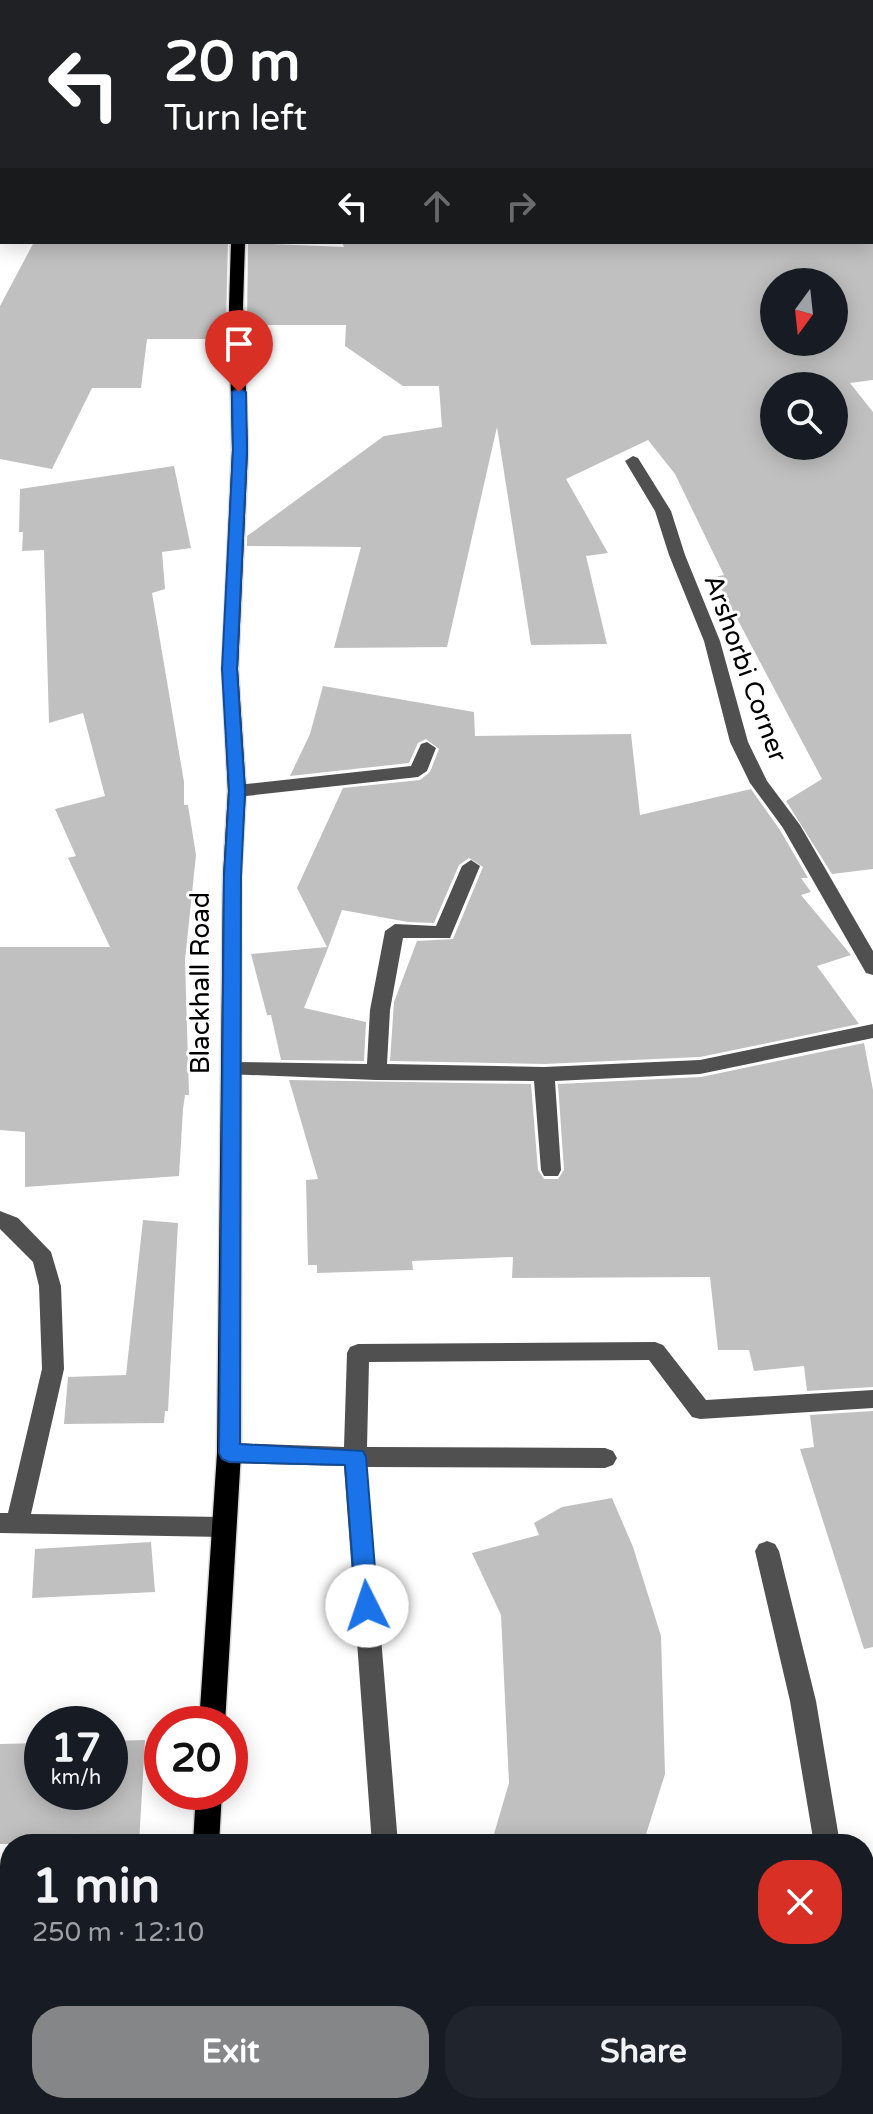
<!DOCTYPE html>
<meta charset="utf-8">
<style>
body{margin:0;font-family:"Varela Round",sans-serif;background:#20242c;color:#f1f3f6;height:100vh;display:flex;flex-direction:column;font-size:30px;white-space:nowrap}
*{box-sizing:border-box;margin:0}
p{font-size:26px;color:#9ea1a6}
.icon{flex:none;width:44px;height:44px;fill:none;stroke:currentColor;stroke-width:2;stroke-linecap:round;stroke-linejoin:round}
.map{position:relative;flex:1;overflow:hidden}
.drawer{position:absolute;left:0px;top:1834px;width:874px;height:280px;display:flex;flex-direction:column;background:#171b24;border-radius:32px 32px 0 0;box-shadow:0 4px 20px #0003}
.drawer>*{flex:none}
.guide{position:absolute;left:0px;top:0px;width:874px;height:244px;box-shadow:0 4px 20px #0003;background:#202124;color:#fff;overflow:hidden}
.needle{width:52px;rotate:195deg}
.controls{position:absolute;left:760px;top:268px;display:grid;gap:16px}
.controls a{display:grid;place-items:center;width:88px;height:88px;border-radius:50%;background:#171b24;box-shadow:0 4px 20px #0003;font-size:40px}
.speed{position:absolute;left:24px;top:1706px;display:flex;gap:16px;font-size:40px;font-weight:700;text-align:center}
.speed>*{display:grid;place-content:center;width:104px;height:104px;border-radius:50%;background:#171b24;box-shadow:0 4px 20px #0003;line-height:1}
.speed small{font-size:20px;font-weight:400}
.speed .limit{border:12px solid #d22;background:#fff;color:#111}
.pin{position:absolute;display:grid;place-items:center;width:68px;height:68px;color:#fff;margin:-82px -34px;border-radius:50% 50% 50% 0;rotate:-45deg;box-shadow:0 0 8px #0007}
.pin .icon{rotate:45deg}
.me{position:absolute;width:88px;margin:-44px;rotate:356deg;stroke-linejoin:round;filter:drop-shadow(0 0 6px #0008)}
.turn{display:flex;align-items:center;gap:28px;height:168px;padding:0 32px;font-size:36px}
.turn .icon{width:104px;height:104px;stroke-width:2.5}
.turn b{display:block;font-size:56px;line-height:68px}
.lanes{display:flex;align-items:center;height:76px;padding:0 32px;background:#0003;justify-content:center;gap:40px;direction:ltr}
.lanes .off{opacity:.35}
.round{display:grid;place-items:center;flex:none;width:84px;height:84px;border-radius:32px;background:#20242c}
.headline{display:flex;align-items:center;justify-content:space-between;height:136px;padding:0 32px}
h1{font-size:48px;font-weight:700;line-height:60px}
.button{display:flex;gap:16px;margin-top:auto;padding:16px 32px}
.button a{flex:1;height:92px;border-radius:32px;background:#858687;color:#fff;font-size:32px;font-weight:700;line-height:92px;text-align:center}
.button a+a{background:#20242c;color:#f1f3f6}
.map>svg:first-child{display:block}
.lines{fill:none;stroke-linecap:round;stroke-linejoin:round}
.stream{fill:#9e9e9e;fill-rule:evenodd}
.building{fill:#c0c0c0;fill-rule:evenodd}
.major-casing{stroke:#dbdbdb;stroke-width:3}
.minor{fill:#505050;fill-rule:evenodd}
.major{fill:#000;fill-rule:evenodd}
.route{fill:#1a73e8;stroke:#114b97;stroke-width:2}
.labels{text-anchor:middle;stroke-width:6;stroke-linejoin:round;paint-order:stroke}
.street-label{font-size:26px;fill:#000;stroke:#fff}
</style>
<div class="map">
<svg width="873" height="2114" viewBox="0 0 873 2114">
<rect width="100%" height="100%" fill="#fff"/>
<g class="lines">
<path class="stream" d="M0 33 2 34V41L0 40Z
M0 178H2L0 193Z
M0 219H2V225H0Z"/>
</g>
<path class="building" d="M34 242H228L226 325H212L210 339H147L141 388H92L52 469 0 459V306Z
M342 242H873V380L850 383 873 412V869L832 874 786 801 822 779 715 577 724 575 675 474 648 440 566 479 608 553 586 556 607 644 531 645 497 427 447 647 334 648 361 547 247 546V536L384 436 442 427 439 386H403L345 346 346 325H247L248 243 344 247ZM774 282H834V342H774ZM774 386H834V446H774Z
M174 466 191 548 162 552 165 589 152 593 184 782V805H188L196 855 185 960 189 1095H185L183 1109 179 1176 25 1187V1132L0 1130V947H110L68 858 76 856 55 809 105 796 83 713 49 723 44 550 22 551 23 532H19L20 489Z
M323 686 474 712 475 736 631 734 640 815 751 789 780 830 808 878H801L811 892 801 895 851 955 817 966 859 1024 700 1057 544 1064 390 1061 394 1002 417 941 453 939 483 867 469 858 459 865 434 923 408 922 342 910 328 948 304 1008 366 1022 364 1061 281 1060 271 1015H267L251 954 327 947 297 888 343 788 420 780 430 772 439 749 426 739 418 743 409 763 290 776 310 734Z
M864 1043 873 1090V1387L807 1391 804 1366 754 1371 749 1350H718L710 1277 512 1278 513 1257 412 1261 413 1270 317 1273V1265H308L306 1180 318 1179 289 1080 531 1084 538 1170 544 1179H558L564 1170 558 1084 701 1077Z
M143 1220 178 1223 168 1411H165L164 1423 64 1424 68 1377 126 1375Z
M873 1411V1647L864 1649 800 1449 814 1447 810 1415Z
M612 1498 633 1547 661 1636 665 1774 643 1844H491L509 1783 501 1615 472 1553 539 1535 534 1523 562 1507Z
M151 1542 155 1592 32 1598 35 1549Z
M145 1740 139 1844H0V1744L42 1743V1792H110V1741Z"/>
<g class="lines">
<defs>
<path id="major" d="M197 0H209L210 2H198Z
M231 242H245L243 306 248 450 238 669 246 791 241 877V1453L225 1724H199L217 1453 223 877 228 791 222 669 232 450 229 306Z
M196 1792H222L219 1844H193Z
M180 2104H208V2114H180Z"/>
</defs>
<use href="#major" class="major-casing"/>
<path class="minor" d="M22 0H34L36 2H24Z
M727 0H741L743 2H729Z
M872 100H873V109H872Z
M633 456 638 458 671 511 685 555 720 641 748 742 767 781 800 825 873 951V975L866 973 783 828 750 783 730 742 704 641 669 555 655 511 625 461Z
M427 742 436 748 427 771 418 777 237 797 228 791 237 785 411 766 421 744Z
M471 860 480 866 450 938H403L390 1010 387 1064 544 1067 700 1060 873 1024V1038L700 1074 555 1081 561 1170 558 1176H544L541 1170 534 1081 376 1080 226 1074 223 1069 226 1064 233 1062 367 1064 370 1010 385 931 395 924 436 926 462 866Z
M0 1211 18 1218 51 1252 61 1286 64 1369 31 1514 223 1517 231 1520 235 1527 231 1534 223 1537 0 1533V1513H8L42 1369 39 1286 33 1262 0 1229Z
M655 1342 663 1345 706 1400 873 1390V1408L700 1419 692 1417 649 1360 369 1362 367 1447 605 1448 613 1451 617 1458 613 1465 605 1468 367 1467 398 1844H372L344 1466 229 1463 221 1460 217 1453 221 1446 229 1443 344 1447 347 1353 350 1347 358 1344Z
M767 1541 775 1544 779 1551 816 1701 840 1844H814L790 1701 755 1551 759 1544Z
M864 2093 871 2104V2114H843V2104H864Z"/>
<use href="#major" class="major"/>
</g>
<path class="route" d="M239 388 246 392 247 450 237 669 245 791 241 877 240 1444 363 1451 366 1457 378 1606 374 1613 367 1616 359 1613 356 1606 345 1465 229 1462 222 1459 219 1453 224 877 229 791 222 669 233 450 232 392Z"/>
<g class="labels">
<g class="street-label">
<text transform="translate(746 668) rotate(70)" y="9">Arshorbi Corner</text>
<text transform="translate(200 983) rotate(-90)" y="9">Blackhall Road</text>
</g>
</g>
</svg>
<div class="controls">
<a><svg class="needle" viewBox="-14 -14 28 28"><path d="M0-13l5 13h-10z" fill="#e53935"/><path d="M0 13l5-13h-10z" fill="#9ea1a6"/></svg></a>
<a><svg class="icon" aria-label="search" viewBox="0 0 24 24"><circle cx="10" cy="10" r="6"/><path d="M15 15l6 6"/></svg></a>
</div>
<div class="speed"><div>17<small>km/h</small></div><div class="limit">20</div></div>
<div class="pin" style="left:239px;top:392px;background:#d93025"><svg class="icon" aria-label="arrive" viewBox="0 0 24 24"><path d="M6 21V4h12l-3 4 3 4H6"/></svg></div>
<svg class="me" style="left:367px;top:1606px" viewBox="-20 -20 40 40"><circle r="19" fill="#fff"/><path d="M0-13L10 11 0 6-10 11z" fill="#1a73e8"/></svg>
<div class="guide">
<div class="turn"><svg class="icon" aria-label="left" viewBox="0 0 24 24"><path d="M17 20v-9H6M10 6l-5 5 5 5"/></svg><div><b>20 m</b>Turn left</div></div>
<div class="lanes"><svg class="icon" aria-label="left" viewBox="0 0 24 24"><path d="M17 20v-9H6M10 6l-5 5 5 5"/></svg><svg class="icon off" aria-label="ahead" viewBox="0 0 24 24"><path d="M12 20V5M6 11l6-6 6 6"/></svg><svg class="icon off" aria-label="right" viewBox="0 0 24 24"><path d="M7 20v-9h11M14 6l5 5-5 5"/></svg></div>
</div>
<section class="drawer">
<div class="headline"><div><h1>1 min</h1><p>250 m · 12:10</p></div><a class="round" style="background:#d93025;color:#fff"><svg class="icon" aria-label="close" viewBox="0 0 24 24"><path d="M6 6l12 12M18 6L6 18"/></svg></a></div>
<div class="button"><a>Exit</a><a>Share</a></div>
</section>
</div>
